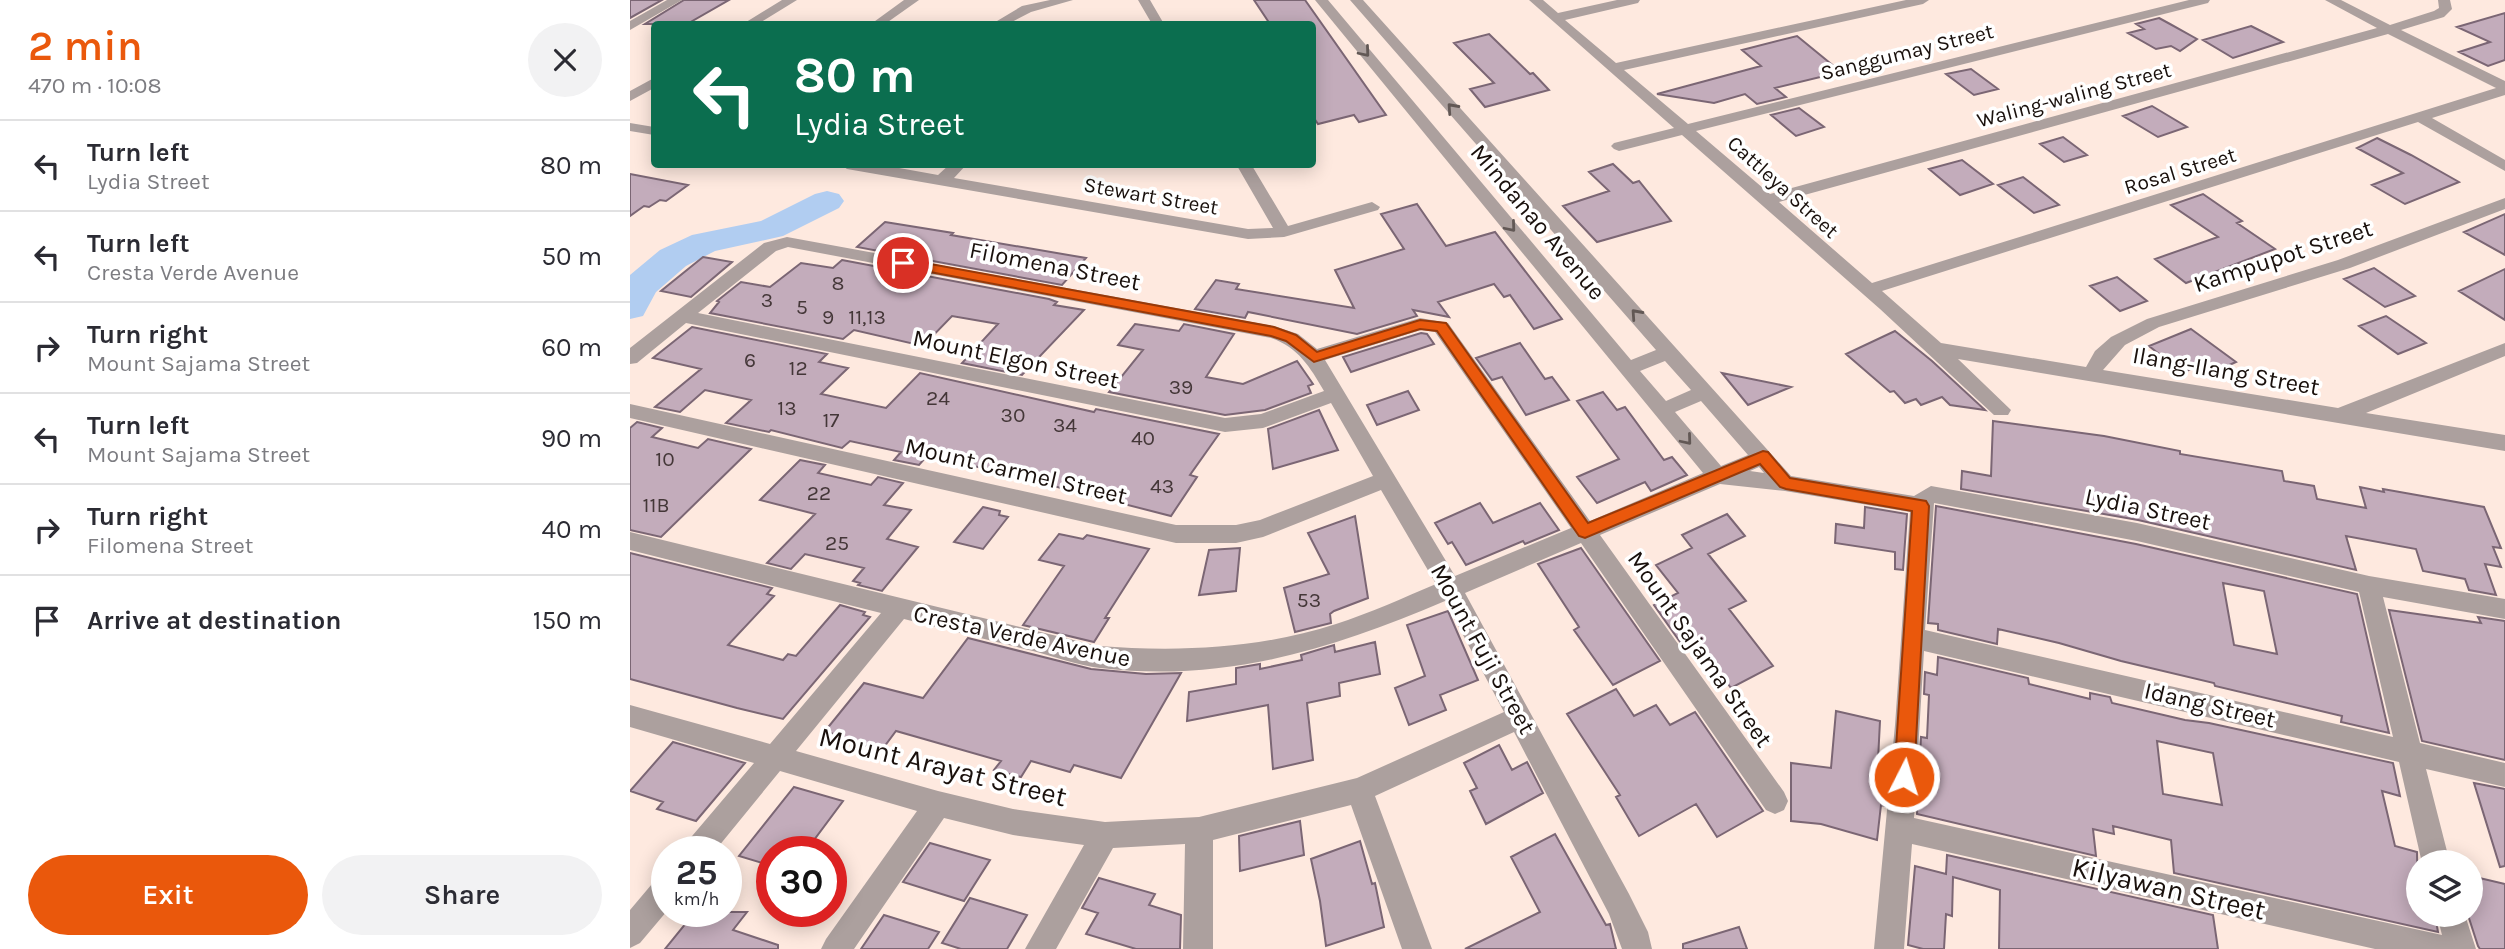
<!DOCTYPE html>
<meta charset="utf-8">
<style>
body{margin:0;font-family:Karla,sans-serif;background:#f2f2f3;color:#2b2b33;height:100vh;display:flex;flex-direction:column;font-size:26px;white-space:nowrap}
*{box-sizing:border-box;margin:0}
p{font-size:23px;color:#7c7c81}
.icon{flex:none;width:38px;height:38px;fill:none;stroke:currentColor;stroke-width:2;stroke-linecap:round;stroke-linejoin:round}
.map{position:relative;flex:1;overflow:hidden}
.drawer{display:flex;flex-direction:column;background:#fff;width:630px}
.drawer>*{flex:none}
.top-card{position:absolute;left:21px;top:21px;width:665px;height:147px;border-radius:7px;box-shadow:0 4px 18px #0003;background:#0b6e4f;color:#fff;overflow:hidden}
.tools{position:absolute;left:1776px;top:850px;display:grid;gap:14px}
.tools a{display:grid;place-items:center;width:77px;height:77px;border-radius:50%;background:#fff;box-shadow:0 4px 18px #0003;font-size:35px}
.speed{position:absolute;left:21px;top:836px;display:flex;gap:14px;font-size:35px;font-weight:700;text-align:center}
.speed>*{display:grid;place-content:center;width:91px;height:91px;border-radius:50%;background:#fff;box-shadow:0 4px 18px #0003;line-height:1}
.speed small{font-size:18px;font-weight:400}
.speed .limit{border:10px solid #d22;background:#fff;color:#111}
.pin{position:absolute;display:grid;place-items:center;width:60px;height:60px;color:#fff;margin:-30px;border:4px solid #fff;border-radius:50%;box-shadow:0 2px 7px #0007}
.me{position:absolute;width:77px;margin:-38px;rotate:5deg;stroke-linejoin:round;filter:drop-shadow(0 0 5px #0008)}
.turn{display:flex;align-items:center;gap:24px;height:147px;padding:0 28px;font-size:32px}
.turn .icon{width:91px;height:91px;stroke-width:2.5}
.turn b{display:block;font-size:49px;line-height:60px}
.round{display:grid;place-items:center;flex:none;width:74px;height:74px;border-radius:37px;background:#f2f2f3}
.head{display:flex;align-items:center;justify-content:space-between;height:119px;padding:0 28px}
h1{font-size:42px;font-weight:600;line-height:52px;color:#ea580c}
.cta{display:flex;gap:14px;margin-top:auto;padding:14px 28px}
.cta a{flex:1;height:80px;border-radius:42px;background:#ea580c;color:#fff;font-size:28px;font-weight:600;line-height:80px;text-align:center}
.cta a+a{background:#f2f2f3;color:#2b2b33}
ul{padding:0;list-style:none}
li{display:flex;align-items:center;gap:21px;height:91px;padding:0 28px;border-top:2px solid #e1e1e2}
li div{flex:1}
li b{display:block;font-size:26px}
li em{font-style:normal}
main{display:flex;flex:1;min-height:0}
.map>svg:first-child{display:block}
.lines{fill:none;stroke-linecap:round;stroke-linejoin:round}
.river{fill:#b1cdf1;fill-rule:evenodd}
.building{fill:#c3acbb;stroke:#7b6674;stroke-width:2;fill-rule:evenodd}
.minor{fill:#aca09e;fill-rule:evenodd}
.oneway{stroke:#625855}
.route{fill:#ea580c;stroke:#983908;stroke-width:2}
.labels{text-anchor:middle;stroke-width:7;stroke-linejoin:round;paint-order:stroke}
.far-street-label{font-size:21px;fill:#19100c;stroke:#fff}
.number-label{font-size:21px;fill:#443738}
.street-label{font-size:24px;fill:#19100c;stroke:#fff}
.near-street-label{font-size:28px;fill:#19100c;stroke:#fff}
</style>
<main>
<section class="drawer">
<div class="head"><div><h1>2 min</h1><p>470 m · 10:08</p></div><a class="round"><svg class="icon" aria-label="close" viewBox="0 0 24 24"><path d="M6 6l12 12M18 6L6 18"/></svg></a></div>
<ul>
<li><svg class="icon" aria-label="left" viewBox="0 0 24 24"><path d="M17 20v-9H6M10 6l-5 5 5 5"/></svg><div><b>Turn left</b><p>Lydia Street</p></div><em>80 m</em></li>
<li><svg class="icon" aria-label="left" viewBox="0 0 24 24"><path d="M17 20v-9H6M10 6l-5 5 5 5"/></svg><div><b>Turn left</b><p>Cresta Verde Avenue</p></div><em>50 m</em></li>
<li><svg class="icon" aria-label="right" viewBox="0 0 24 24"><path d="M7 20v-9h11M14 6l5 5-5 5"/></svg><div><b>Turn right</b><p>Mount Sajama Street</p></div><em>60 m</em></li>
<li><svg class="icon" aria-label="left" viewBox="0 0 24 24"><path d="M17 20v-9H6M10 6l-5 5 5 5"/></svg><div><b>Turn left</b><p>Mount Sajama Street</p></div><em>90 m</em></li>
<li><svg class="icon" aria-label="right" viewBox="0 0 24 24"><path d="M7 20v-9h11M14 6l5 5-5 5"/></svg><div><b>Turn right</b><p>Filomena Street</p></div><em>40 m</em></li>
<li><svg class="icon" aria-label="arrive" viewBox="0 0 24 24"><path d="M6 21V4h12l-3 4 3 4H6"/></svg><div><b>Arrive at destination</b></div><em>150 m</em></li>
</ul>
<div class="cta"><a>Exit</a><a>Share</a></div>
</section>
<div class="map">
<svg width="1875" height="949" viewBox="0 0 1875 949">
<rect width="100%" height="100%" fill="#fee9df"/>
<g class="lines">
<path class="river" d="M197 191 209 194 214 201 209 208 153 236 85 251 56 266 26 292 13 316 0 319V275L30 250 62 235 131 221 185 194Z"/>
</g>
<path class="building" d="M0 0H32L0 18Z
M54 0H99L57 24H15Z
M624 0H675L756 115 729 122 724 115 688 124 682 115V24H640Z
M1875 13V60L1858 66 1829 52 1860 42 1827 27Z
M1529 18 1540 24 1567 39 1550 51 1541 46 1526 49 1498 33 1514 29 1506 24Z
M1621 26 1653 42 1603 58 1573 40Z
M859 34 900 74 903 73 919 90 855 107 840 89 864 83 824 43Z
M1167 36 1211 72 1145 88 1156 97 1127 104 1115 94 1084 103 1027 94 1131 66 1112 50Z
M1341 69 1368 89 1344 95 1316 74Z
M1522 106 1557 127 1528 137 1493 116Z
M1169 108 1194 127 1166 136 1141 115Z
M1433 137 1457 155 1434 162 1410 144Z
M1747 138 1781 155 1829 182 1775 204 1742 185 1773 173 1727 148Z
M1332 160 1363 184 1330 195 1299 169Z
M983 164 1003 183 1009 181 1041 221 967 242 933 206 979 191 959 172Z
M0 174 58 185 36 201 30 200 19 207 14 206 0 216Z
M1393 177 1429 205 1404 213 1368 185Z
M1573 194 1612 221 1607 223 1645 249 1556 283 1525 259 1588 237 1541 205Z
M787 204 816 246 865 232 932 319 904 329 880 295 874 297 864 284 808 302 819 317 783 310 787 316 727 334 618 312 615 318 565 309 586 280 609 284 606 289 724 308 705 270 774 249 751 214Z
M1875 214V255L1834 232Z
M255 222 323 233 321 235 456 258 432 285 227 247Z
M73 257 102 262 61 297 31 291Z
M212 260 419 299 427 302 424 305 454 310 392 375 332 363 368 324 322 316 293 346 224 330 213 339 80 313 89 302 87 301 111 282 140 287 171 263 203 268Z
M1744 268 1785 296 1755 307 1714 279Z
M1875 269V320L1829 291Z
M1487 277 1517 301 1490 311 1460 286Z
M1756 316 1796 343 1768 354 1729 326Z
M505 324 549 331 554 324 604 334 576 377 613 384 667 361 683 384 678 386 681 393 635 410 595 415 479 392 513 350 488 345Z
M62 327 197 354 189 362 218 368 191 394 256 408 290 373 464 412 466 409 589 434 560 475 567 477 541 516 353 468 296 457 289 465 264 460 271 452 220 441 212 448 141 430 139 432 96 423 121 400 75 390 50 412 25 407 71 369 23 358Z
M1561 329 1606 362 1575 376 1564 367 1553 373 1519 346Z
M1265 331 1302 361 1355 410 1320 405 1312 397 1291 405 1286 399 1275 403 1264 391 1260 392 1216 354Z
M791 333 797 334 804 344 721 372 713 357Z
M890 343 915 379 922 377 939 400 896 415 872 377 862 380 846 358Z
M1092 373 1161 387 1118 405Z
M778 391 789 410 747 425 737 405Z
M973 392 987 410 995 407 1034 460 1042 457 1057 475 1021 491 1015 482 967 503 947 477 989 459 947 401Z
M689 410 708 450 643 469 638 429Z
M1363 421 1474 436 1550 451V454L1652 471 1654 481 1684 486 1687 499 1736 508 1730 487 1754 492 1753 489 1854 507 1871 548 1863 547 1871 567 1855 564 1866 595 1839 590 1835 579 1793 571 1786 549 1716 536 1726 570 1508 520 1331 489 1332 471 1361 476Z
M7 422 32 428 22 437 68 448 78 439 121 449 31 537 0 530V428Z
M170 460 195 465 188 473 241 485 248 477 273 483 254 505 281 510 257 539 288 547 252 591 228 585 230 583 223 581 234 568 175 554 161 569 137 563 185 514 130 500Z
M850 503 863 523 910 503 929 530 895 544 893 541 836 565 822 542 818 544 805 523Z
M1306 506 1506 544 1727 594 1759 733 1711 722 1712 716 1585 686 1584 683 1491 661 1429 643 1368 629 1367 644 1308 630V624L1298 623ZM1593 583 1634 591 1647 654 1604 645Z
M353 507 370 511 369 515 378 517 353 549 324 542Z
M1235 507 1277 514 1273 570 1265 569V552L1205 543 1206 524 1234 528Z
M1097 514 1115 536 1078 554 1116 601 1099 609 1143 666 1101 688 1067 642 1055 649 1024 605 1048 593 1026 565 1062 548 1052 535Z
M725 516 738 598 704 611 700 614 701 623 665 632 654 588 699 574 678 533Z
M429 534 453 539 457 535 519 549 475 618H479L464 642 393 625 434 566 409 560Z
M610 548 606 591 569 595 579 550Z
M951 548 1030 661 983 685 944 630 949 627 908 564Z
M0 553 142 588 137 594 144 596 98 645 153 660 158 654 166 656 210 605 235 612 233 615 240 617 153 719 107 708 0 679Z
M1759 610 1851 623 1848 617 1875 621V760L1792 741Z
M818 611 848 680 810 695 816 710 779 725 765 688 795 676 777 625Z
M338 638 461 669 516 674 551 673 491 778 444 765 440 772 401 761 391 777 364 770 371 761 266 731 251 751 195 731 234 683 293 698Z
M745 642 750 674 709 683 710 696 677 703 683 760 643 769 638 705 557 721 559 692 606 684V668L630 664V669L672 660 671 655 704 645 705 652Z
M1308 657 1398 678 1399 684 1460 699V693L1480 697 1482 703 1555 720 1579 723 1763 763 1770 796 1752 791 1765 846 1787 852 1788 915H1805L1808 932 1544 873 1541 840 1483 826 1484 834 1463 829 1466 856 1287 814 1291 737 1297 738 1299 695 1294 694 1295 672 1307 675ZM1527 741 1583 753 1592 805 1533 794Z
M986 689 1004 716 1026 705 1040 725 1065 712 1133 811 1087 837 1066 804 1009 836 986 797 990 795 937 714Z
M1206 711 1250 721 1247 780 1257 783 1255 806 1251 805 1247 840 1191 824 1161 821V763L1201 768Z
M43 742 115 763 66 821 27 809 33 802 0 791Z
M869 745 882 770 897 762 913 793 856 824 840 791 847 788 834 763Z
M1844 783 1875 789V866L1870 867Z
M164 787 213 801 175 852 155 846 153 852H142V866L109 856Z
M670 821 674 855 610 871 609 836Z
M925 834 976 925 980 924 986 949H835L910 912 881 857Z
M730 841 742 884 745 883 754 927 696 946 690 901 681 859Z
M300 843 360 860 334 901 273 882Z
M1317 855 1583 915 1588 949H1369L1370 890 1323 877 1322 916 1316 914 1314 949H1293L1278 945 1285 866 1316 874Z
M1841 876 1875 884V949H1850L1848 946 1838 915H1841Z
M469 878 525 894 519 905 551 915 550 949H506L456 934 468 913 452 908Z
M340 898 397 915 377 949H331L312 943Z
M65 912H117L103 930 148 945V949H35Z
M254 915 309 932 298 949H231Z
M1109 927 1117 949H1053V944Z"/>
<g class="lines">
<path class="minor" d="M37 0H52L0 30V21Z
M152 0H167L128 24H113Z
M274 0H289L255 24H241Z
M420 0H443L401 12 378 24H362L392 6Z
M508 0H520L534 24H522Z
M685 0H698L1001 360 1026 350 720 0H733L1161 476 1284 496 1301 486 1507 523 1739 576 1875 599V619L1753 597 1790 743 1875 763V787L1796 769 1820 863H1792L1769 762 1294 651 1284 818 1812 935 1807 915H1835L1846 949H1745L1282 844 1274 949H1244L1265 725 1280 512 1155 491 1090 484 970 535 1154 792 1158 801 1154 810 1145 814 1136 810 951 543 835 593 999 894 1018 932 1022 949H992L979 914 884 732 745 796 802 949H772L721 805 583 840V949H553L555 844 483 848 426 949H395L454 845 383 835 314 818 224 949H191L196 939 287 811 150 771 84 852H53L57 842 124 763 0 727V705L140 744 251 613 0 550V532L468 646C549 652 628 649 706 624 740 613 773 598 806 584L751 490 633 537 606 543H546L0 418V404L546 525H606L630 520 743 476 701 403 633 428 595 432 56 323 7 363 0 364V348L134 243 157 237 644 326 668 334 687 349 790 318 818 323 960 521 1073 473ZM158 247 641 338C668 347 680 367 694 391L631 414 595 418 68 313 146 251ZM791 330 805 332 941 528 825 576 695 360ZM1035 361 1061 390 1036 401 1010 371ZM1071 401 1118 455 1091 466 1045 412ZM1129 467 1134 473 1120 471ZM1304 503 1507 541 1729 592 1763 737 1295 630ZM815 601 874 712 727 778 569 817 475 822 383 809 308 791 166 751 274 619C317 630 360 640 403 651 425 657 448 665 470 668 595 683 702 649 815 601Z
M899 0H913L928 13 987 0H1010L1008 3 935 20 986 63 1276 0H1299L1293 4 994 70 1058 124 1559 0H1580L1578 3 1066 131 1140 194 1747 28 1695 0H1711L1760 25 1804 11 1809 8 1808 0H1820L1822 9 1814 17 1771 30 1875 81V95L1802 118 1875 160V171L1788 122 1252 291 1311 343 1456 367 1465 351 1481 337 1517 319 1708 260 1875 198V209L1720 268 1529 327 1495 345 1473 370 1708 408 1875 343V356L1736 413 1875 435V451L1328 359 1381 410 1378 415H1364L1250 309 1052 135 989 151 984 149 981 146 984 143 1044 128ZM1758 34 1866 88 1242 283 1149 202Z
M24 78V88L0 101V91Z
M0 123 24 127V135L0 131Z
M210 164H247L308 175 320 164H337L324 178 618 229 643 228 606 164H621L658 226 742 202 750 207 748 210 654 237 618 239 217 169Z
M37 874V911L10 943 0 948V910L27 878Z"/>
</g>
<defs><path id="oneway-chevron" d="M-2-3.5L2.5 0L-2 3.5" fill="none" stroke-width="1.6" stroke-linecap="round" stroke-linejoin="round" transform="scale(1.75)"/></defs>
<g class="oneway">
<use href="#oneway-chevron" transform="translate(735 52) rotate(50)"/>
<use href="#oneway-chevron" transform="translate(822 108) rotate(-132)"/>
<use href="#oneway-chevron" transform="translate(881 227) rotate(50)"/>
<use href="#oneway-chevron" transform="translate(1006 314) rotate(-132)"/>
<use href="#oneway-chevron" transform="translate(1057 440) rotate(50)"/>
</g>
<path class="route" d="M273 259 644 327 666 335 687 352 790 320 816 323 958 523 1133 451 1138 452 1160 478 1296 501 1299 506 1284 777 1281 783 1274 786 1267 783 1264 777 1282 511 1156 489 1150 487 1130 464 955 538 949 536 807 331 790 329 684 362 656 341 641 336 268 266 266 263Z"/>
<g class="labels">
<g class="far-street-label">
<text transform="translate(1277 52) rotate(-14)" y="7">Sanggumay Street</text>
<text transform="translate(1444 95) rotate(-15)" y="7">Waling-waling Street</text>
<text transform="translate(1550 171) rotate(-17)" y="7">Rosal Street</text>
<text transform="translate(1153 187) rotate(42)" y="7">Cattleya Street</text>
<text transform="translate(521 196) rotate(10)" y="7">Stewart Street</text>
</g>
<g class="number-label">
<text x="208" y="290">8</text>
<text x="137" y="307">3</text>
<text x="172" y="314">5</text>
<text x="198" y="324">9</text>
<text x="237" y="324">11,13</text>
<text x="120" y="367">6</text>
<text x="168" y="375">12</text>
<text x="551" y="394">39</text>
<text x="308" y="405">24</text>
<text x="157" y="415">13</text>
<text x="383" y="422">30</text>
<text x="201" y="427">17</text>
<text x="435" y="432">34</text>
<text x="513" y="445">40</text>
<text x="35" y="466">10</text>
<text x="532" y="493">43</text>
<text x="189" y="500">22</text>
<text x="26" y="512">11B</text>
<text x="207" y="550">25</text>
<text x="679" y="607">53</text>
</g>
<g class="street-label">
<text transform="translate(908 222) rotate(50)" y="8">Mindanao Avenue</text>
<text transform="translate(1653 256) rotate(-18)" y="8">Kampupot Street</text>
<text transform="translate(425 266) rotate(11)" y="8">Filomena Street</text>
<text transform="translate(386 359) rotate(12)" y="8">Mount Elgon Street</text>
<text transform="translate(1596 371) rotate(10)" y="8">Ilang-Ilang Street</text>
<text transform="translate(386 471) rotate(13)" y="8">Mount Carmel Street</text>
<text transform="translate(1518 509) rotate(12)" y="8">Lydia Street</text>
<text transform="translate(392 636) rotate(12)" y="8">Cresta Verde Avenue</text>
<text transform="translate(853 649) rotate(61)" y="8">Mount Fuji Street</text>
<text transform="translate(1070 649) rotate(55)" y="8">Mount Sajama Street</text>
<text transform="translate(1580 705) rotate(13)" y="8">Idang Street</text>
</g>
<g class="near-street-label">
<text transform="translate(313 766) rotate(14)" y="10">Mount Arayat Street</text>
<text transform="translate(1539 888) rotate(13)" y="10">Kilyawan Street</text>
</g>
</g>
</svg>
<div class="tools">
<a><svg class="icon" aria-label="layers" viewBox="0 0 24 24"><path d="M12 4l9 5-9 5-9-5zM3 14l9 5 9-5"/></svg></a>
</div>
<div class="speed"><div>25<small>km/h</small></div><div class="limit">30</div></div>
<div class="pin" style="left:273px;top:263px;background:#d93025"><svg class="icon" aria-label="arrive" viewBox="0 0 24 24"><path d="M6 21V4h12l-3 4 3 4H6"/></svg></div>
<svg class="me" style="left:1274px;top:777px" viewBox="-20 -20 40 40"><circle r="17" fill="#ea580c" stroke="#fff" stroke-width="3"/><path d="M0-11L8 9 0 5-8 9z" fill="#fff"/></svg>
<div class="top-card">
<div class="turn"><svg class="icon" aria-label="left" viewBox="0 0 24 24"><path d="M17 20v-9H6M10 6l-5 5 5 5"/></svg><div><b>80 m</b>Lydia Street</div></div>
</div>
</div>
</main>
